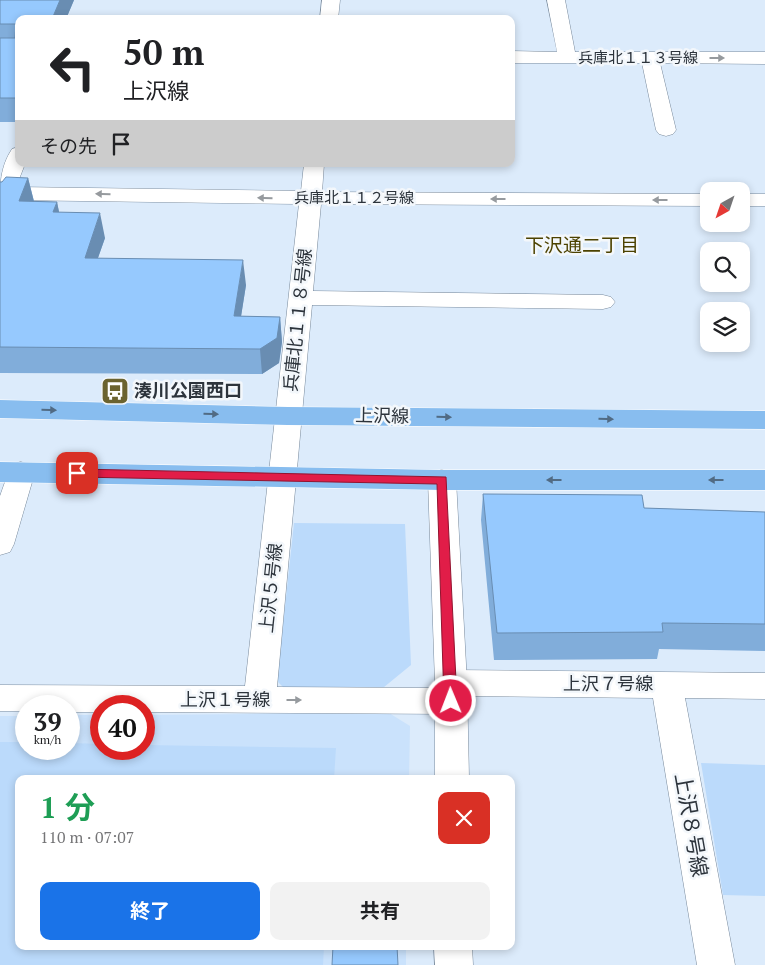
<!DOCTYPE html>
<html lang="ja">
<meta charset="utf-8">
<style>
body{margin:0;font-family:"PT Serif","Noto Sans JP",serif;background:#f2f2f2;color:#202124;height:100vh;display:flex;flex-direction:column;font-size:19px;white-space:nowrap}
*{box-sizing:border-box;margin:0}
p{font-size:16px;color:#757577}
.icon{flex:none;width:28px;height:28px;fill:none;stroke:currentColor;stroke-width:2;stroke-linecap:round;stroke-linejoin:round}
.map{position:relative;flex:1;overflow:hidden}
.sheet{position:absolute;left:15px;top:775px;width:500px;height:175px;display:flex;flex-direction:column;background:#fff;border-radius:10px;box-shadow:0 2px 8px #0003}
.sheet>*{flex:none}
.top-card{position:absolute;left:15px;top:15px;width:500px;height:152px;border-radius:10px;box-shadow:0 2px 8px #0003;background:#fff;color:#202124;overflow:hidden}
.needle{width:32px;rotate:220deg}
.controls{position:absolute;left:700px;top:182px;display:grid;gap:10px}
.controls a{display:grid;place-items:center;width:50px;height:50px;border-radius:10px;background:#fff;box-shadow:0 2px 8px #0003;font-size:25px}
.speed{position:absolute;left:15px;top:695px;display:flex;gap:10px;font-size:25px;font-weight:700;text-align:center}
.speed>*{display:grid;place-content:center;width:65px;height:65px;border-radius:50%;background:#fff;box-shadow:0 2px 8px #0003;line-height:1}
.speed small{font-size:12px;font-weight:400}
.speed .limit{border:8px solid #d22;background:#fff;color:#111}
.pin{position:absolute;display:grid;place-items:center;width:42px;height:42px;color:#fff;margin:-21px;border-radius:10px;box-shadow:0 2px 8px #0006}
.me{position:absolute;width:55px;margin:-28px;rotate:359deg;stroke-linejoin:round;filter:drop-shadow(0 0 4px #0008)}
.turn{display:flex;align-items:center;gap:18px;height:105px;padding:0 25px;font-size:22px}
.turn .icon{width:65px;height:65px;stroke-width:2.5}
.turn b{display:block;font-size:35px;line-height:42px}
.then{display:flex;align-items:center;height:48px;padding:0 25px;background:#0003;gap:10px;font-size:19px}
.round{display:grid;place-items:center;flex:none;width:52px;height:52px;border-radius:10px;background:#f2f2f2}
.head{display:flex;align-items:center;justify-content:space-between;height:85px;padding:0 25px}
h1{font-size:30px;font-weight:700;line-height:38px;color:#1e9e55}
.primary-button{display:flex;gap:10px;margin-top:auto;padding:10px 25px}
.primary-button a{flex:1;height:58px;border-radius:10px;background:#1a73e8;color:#fff;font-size:20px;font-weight:700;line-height:58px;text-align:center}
.primary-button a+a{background:#f2f2f2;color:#202124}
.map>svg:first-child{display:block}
.built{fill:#cae2fc}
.green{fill:#bbdafb}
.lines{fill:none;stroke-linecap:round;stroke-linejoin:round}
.minor-casing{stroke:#78899b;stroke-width:1}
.tertiary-casing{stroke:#78899b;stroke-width:1}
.primary-casing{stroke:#fff;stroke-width:1}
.minor{fill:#fff;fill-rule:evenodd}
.tertiary{fill:#fff;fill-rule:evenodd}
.primary{fill:#88bdef;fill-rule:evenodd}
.wall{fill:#81adda}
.shaded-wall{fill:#698db2}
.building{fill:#96c9fe;stroke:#698db2}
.oneway{fill:#969a9e}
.oneway2{fill:#516b84}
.route{fill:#e11d48;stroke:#92132f}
.labels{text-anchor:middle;stroke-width:5;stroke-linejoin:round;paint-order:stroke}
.far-street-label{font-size:15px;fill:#2d343c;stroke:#f3f7fb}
.street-label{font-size:18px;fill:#2d343c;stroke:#f3f7fb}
.poi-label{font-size:18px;font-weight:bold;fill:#2d343c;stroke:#f3f7fb;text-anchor:start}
.neighbourhood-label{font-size:19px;fill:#4c4200;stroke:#f3f7fb}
.near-street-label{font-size:21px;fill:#2d343c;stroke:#f3f7fb}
</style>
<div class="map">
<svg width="765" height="965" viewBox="0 0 765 965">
<rect width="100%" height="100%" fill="#dcebfb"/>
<path class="built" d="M389 713 410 726 409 779H19V946H406V965H0V716H26V749H69V715H101V749H144V715Z"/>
<path class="green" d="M294 523 405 524 411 665 378 692H288L277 681Z
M0 742H26V749H69V743L101 744V749H144V745L336 748 334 779H19V946H324L323 965H0Z
M701 763 765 765V896L723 895Z"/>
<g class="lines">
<defs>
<path id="minor" d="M322 0H340L338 19H320Z
M547 0H565L575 52H765V64L660 63 676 130 673 134 666 136 659 134 656 130 642 63H511V51L557 52Z
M19 147V164H25L16 187 301 191 304 164H324L322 192 709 194V206L321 204 313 291 603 295 611 297 615 302 611 307 603 309 312 305 277 687 437 688 435 683 440 674 451 670 765 673V699L685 698 735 965H697L653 698 465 696 467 701 462 710 451 714 144 712V706H101V712H69V706H26V711H0V685L245 686 299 204 11 200 8 205 0 206C0 185 0 167 12 149Z
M741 194H765V206H741Z
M21 462 31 465 35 472 14 544 10 552 0 555V496L11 465Z"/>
<path id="tertiary" d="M442 470 452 473 456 480 467 683 469 779H435V683L428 480 432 473Z
M434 946H472L473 965H435Z"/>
<path id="primary" d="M0 400 288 407 765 411V429L288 425 0 418Z
M0 462 442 470H765V490H442L0 482Z"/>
</defs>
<use href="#minor" class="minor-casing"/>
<use href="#tertiary" class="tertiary-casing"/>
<use href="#primary" class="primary-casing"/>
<use href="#minor" class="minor"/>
<use href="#tertiary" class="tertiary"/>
<use href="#primary" class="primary"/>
</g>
<path class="wall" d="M0 0H74L66 19H19V122H0Z
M28 178 34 201 57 202 59 212 105 238 98 258 246 285 241 316 280 317 282 342 279 363 262 374 0 373V182Z
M483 494 644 508 765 512V651L659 649 657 659 494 660 481 520Z"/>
<path class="shaded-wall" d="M60 0H74L66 19H52Z
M19 93V109L16 98Z
M28 178 34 202 19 201Z
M57 202 62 227 53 212Z
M100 213 105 238 89 283 85 258Z
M243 260 246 285 237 342 234 316Z
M280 317 282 342 279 363 262 374 260 349Z"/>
<path class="building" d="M0 0H60L52 19H19V93L16 98H0V38H15L16 24H0Z
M6 177 28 178 19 201 57 202 53 212 100 213 85 258 243 260 234 316 280 317 277 338 260 349 0 347V182H2Z
M483 494 642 495 644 508 765 512V624L662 623 663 632 497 633Z
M333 946H397L398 965H332Z"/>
<defs><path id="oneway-solid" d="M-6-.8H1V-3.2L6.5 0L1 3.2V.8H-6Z" transform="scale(1.25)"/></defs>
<g class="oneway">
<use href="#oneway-solid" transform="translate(717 58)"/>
<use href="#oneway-solid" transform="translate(103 194) rotate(-179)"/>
<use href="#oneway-solid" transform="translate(265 198) rotate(-179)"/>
<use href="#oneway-solid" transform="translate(498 199) rotate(-180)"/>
<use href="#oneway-solid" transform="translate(660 200) rotate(-180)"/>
<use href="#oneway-solid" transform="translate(294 700)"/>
</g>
<g class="oneway2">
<use href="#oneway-solid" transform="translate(49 410) rotate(1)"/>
<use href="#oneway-solid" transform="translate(211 414) rotate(1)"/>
<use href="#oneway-solid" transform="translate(444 417) rotate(1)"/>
<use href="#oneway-solid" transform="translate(606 419) rotate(1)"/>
<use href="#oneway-solid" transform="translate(554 480) rotate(180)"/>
<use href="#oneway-solid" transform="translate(716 480) rotate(180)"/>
</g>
<path class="route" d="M77 469 446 477 457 701 455 705H446L444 701 437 484 77 477 71 473Z"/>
<defs>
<symbol id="bus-square" viewBox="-11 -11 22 22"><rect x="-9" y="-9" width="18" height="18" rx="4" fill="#6b632f" stroke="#f3f7fb"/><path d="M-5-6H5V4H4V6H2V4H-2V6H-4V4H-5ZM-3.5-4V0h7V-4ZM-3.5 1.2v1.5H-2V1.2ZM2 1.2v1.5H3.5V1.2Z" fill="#fff"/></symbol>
</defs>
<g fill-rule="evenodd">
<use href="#bus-square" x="99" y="375" width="32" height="32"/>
</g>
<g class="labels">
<g class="far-street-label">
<text x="638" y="63">兵庫北１１３号線</text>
<text x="354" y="203">兵庫北１１２号線</text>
</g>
<g class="street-label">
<text transform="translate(298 320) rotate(-84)" y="6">兵庫北１１８号線</text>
<text transform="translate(382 416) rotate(1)" y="6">上沢線</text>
<text transform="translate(271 588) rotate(-84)" y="6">上沢５号線</text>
<text x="608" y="690">上沢７号線</text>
<text x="225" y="706">上沢１号線</text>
</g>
<g class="poi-label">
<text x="134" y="397">湊川公園西口</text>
</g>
<g class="neighbourhood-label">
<text x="582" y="252">下沢通二丁目</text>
</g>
<g class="near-street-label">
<text transform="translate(691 825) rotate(80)" y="7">上沢８号線</text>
</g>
</g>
</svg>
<div class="controls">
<a><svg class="needle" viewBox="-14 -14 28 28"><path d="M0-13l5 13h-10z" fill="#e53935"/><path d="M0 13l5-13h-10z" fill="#757577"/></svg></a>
<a><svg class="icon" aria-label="search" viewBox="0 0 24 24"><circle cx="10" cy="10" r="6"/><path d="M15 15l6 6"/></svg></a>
<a><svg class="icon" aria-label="layers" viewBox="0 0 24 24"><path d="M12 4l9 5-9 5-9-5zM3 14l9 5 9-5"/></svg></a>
</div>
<div class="speed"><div>39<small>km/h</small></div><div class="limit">40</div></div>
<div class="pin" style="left:77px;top:473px;background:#d93025"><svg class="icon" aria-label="arrive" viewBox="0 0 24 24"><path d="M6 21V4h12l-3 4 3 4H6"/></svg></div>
<svg class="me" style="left:451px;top:701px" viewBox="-20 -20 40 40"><circle r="17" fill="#e11d48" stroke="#fff" stroke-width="3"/><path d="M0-11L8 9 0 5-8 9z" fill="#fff"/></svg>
<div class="top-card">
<div class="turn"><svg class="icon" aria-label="left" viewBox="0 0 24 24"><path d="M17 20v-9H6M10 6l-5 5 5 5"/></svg><div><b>50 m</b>上沢線</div></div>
<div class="then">その先<svg class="icon" aria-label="arrive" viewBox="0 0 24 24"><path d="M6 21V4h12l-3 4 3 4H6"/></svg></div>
</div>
<section class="sheet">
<div class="head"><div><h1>1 分</h1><p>110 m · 07:07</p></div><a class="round" style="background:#d93025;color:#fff"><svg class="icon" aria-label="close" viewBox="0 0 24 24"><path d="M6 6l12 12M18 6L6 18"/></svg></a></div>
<div class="primary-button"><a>終了</a><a>共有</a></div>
</section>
</div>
